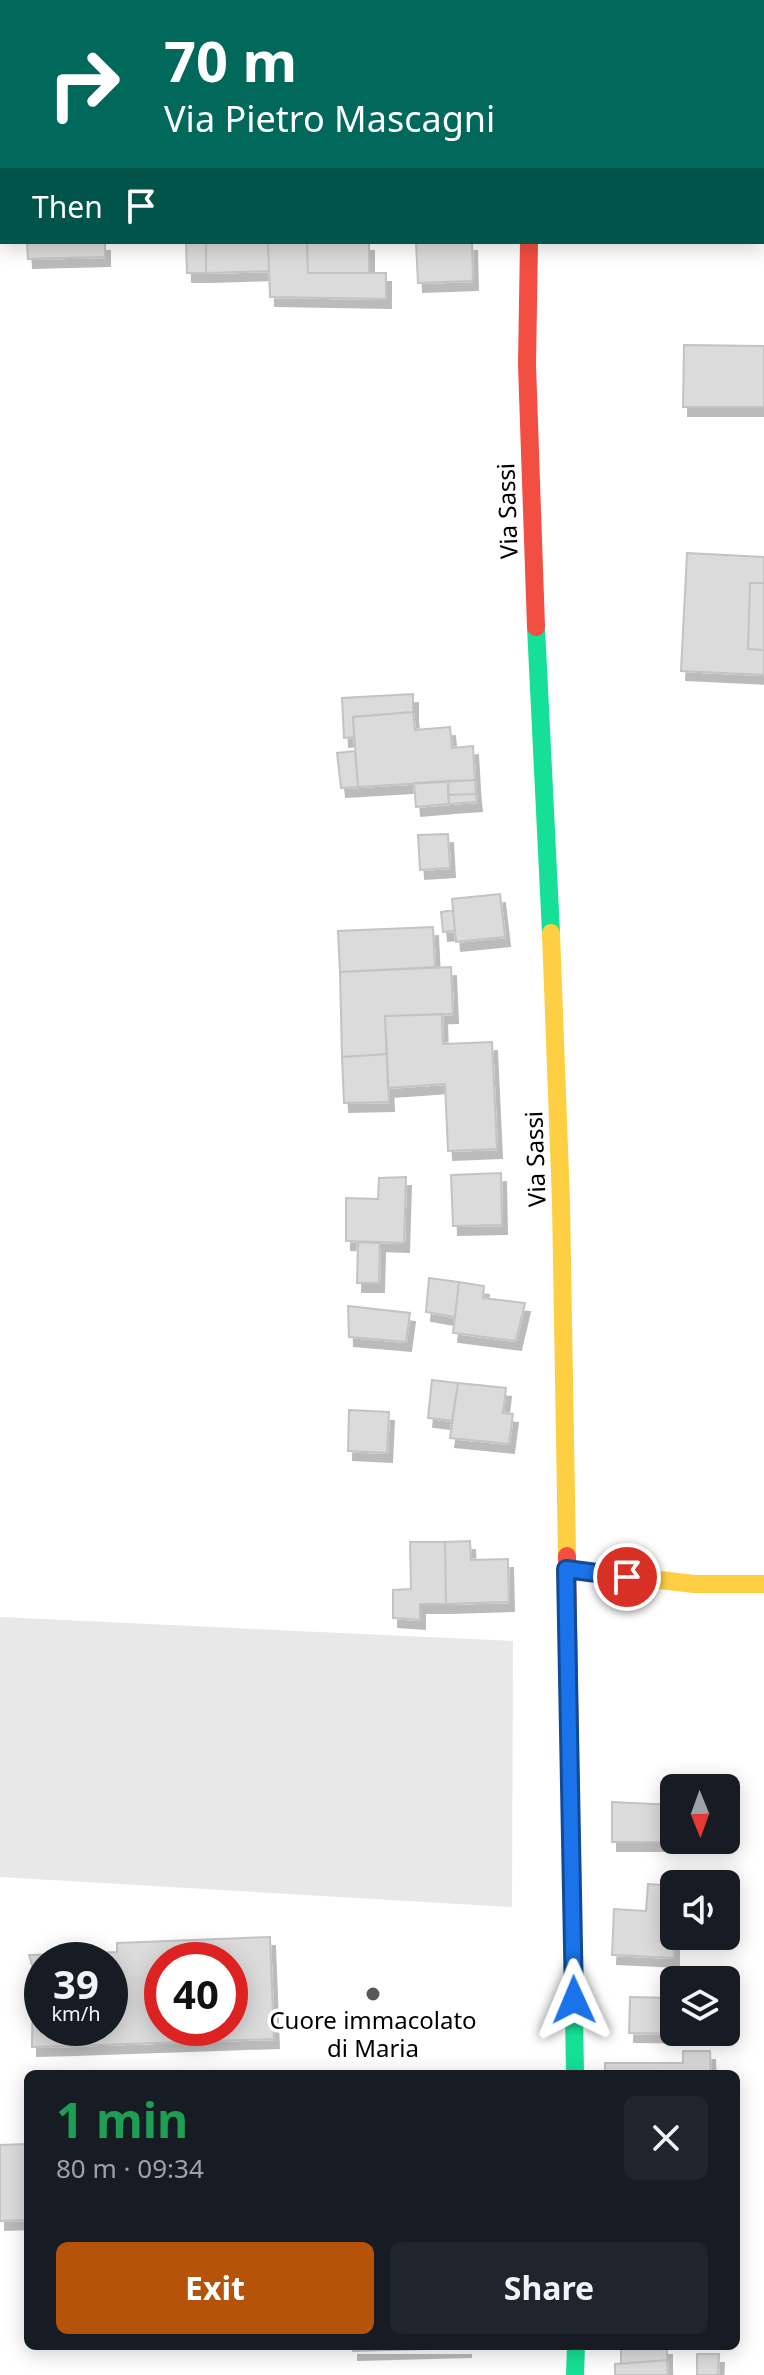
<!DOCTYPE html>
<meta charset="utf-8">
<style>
body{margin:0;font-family:"Noto Sans",sans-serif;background:#20242c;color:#f1f3f6;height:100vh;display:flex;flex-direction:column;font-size:30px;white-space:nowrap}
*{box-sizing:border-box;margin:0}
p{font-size:26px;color:#9ea1a6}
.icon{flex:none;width:44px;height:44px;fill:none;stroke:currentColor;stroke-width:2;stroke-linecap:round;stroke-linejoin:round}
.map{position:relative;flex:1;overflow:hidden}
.drawer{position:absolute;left:24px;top:2070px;width:716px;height:280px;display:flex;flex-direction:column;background:#171b24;border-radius:12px;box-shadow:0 4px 20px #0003}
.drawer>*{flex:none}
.guide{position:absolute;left:0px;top:0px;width:764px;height:244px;box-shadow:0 4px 20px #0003;background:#00695c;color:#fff;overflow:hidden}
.needle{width:52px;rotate:179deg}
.controls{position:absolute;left:660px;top:1774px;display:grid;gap:16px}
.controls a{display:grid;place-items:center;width:80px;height:80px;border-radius:12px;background:#171b24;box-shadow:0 4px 20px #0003;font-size:40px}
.speed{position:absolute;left:24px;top:1942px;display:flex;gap:16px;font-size:40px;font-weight:700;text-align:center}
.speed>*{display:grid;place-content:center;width:104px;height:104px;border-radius:50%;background:#171b24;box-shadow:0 4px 20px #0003;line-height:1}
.speed small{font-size:20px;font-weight:400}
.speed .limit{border:12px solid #d22;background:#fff;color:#111}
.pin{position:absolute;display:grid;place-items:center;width:68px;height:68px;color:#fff;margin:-34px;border:4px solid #fff;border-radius:50%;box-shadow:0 2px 8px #0007}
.me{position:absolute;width:88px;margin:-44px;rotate:359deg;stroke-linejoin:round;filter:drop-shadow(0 0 6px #0008)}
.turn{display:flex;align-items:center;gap:28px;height:168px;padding:0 32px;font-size:36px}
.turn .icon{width:104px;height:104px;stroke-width:2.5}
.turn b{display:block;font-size:56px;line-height:68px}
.then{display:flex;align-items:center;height:76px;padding:0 32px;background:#0003;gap:16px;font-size:30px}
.round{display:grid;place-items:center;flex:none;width:84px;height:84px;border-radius:12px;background:#20242c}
.headline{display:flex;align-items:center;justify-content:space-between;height:136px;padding:0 32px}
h1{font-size:48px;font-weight:700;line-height:60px;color:#1e9e55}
.button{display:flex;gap:16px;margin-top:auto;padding:16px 32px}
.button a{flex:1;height:92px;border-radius:12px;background:#b45309;color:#fff;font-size:32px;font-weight:700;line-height:92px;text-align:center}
.button a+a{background:#20242c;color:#f1f3f6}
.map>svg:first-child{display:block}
.green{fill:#e8e8e8}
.building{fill:#dbdbdb;stroke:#c3c3c3;stroke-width:2;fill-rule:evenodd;filter:url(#shadow)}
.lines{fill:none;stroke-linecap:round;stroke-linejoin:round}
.street{stroke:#bdbdbd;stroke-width:44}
.fast{stroke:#16e098;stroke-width:18}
.slow{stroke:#ffcf43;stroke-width:18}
.jam{stroke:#f24e42;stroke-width:18}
.route-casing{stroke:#114b97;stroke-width:20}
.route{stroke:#1a73e8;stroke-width:14}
.poi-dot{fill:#595959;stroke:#fff;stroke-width:3}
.labels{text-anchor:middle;stroke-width:7;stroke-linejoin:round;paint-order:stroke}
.street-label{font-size:24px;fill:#000;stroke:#fff}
.poi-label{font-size:24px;fill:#000;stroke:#fff}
</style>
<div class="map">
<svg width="764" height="2375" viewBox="0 0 764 2375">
<defs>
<filter id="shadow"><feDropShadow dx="5" dy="9" stdDeviation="0" flood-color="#0004"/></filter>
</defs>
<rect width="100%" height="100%" fill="#fff"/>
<path class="green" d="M0 1617 513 1641 512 1907 0 1877Z"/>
<path class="building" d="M27 242H105V257L28 259Z
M186 242H206V273H187Z
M206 242H268L269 271 206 273Z
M268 242H307L308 273H386V299L270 297Z
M307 242H369V273H308Z
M416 242H472L473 281 418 283Z
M684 345 764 346V407H683Z
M687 553 764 557V583H750L748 649 764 650V675L681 671Z
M750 583H764V650L748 649Z
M413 694V712L353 717 354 737 344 738 342 698Z
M413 712 415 730 450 727 452 748 473 746 475 780 358 787 353 717Z
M355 751 358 787 341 788 337 753Z
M475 780 476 794 448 795V781Z
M448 781 449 804 416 807 414 783Z
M476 794 477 802 449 804 448 795Z
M448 834 450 868 420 870 418 835Z
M500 894 505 937 456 942 452 899Z
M453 910 455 931 443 932 441 912Z
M433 927 435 967 340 972 338 931Z
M451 967 453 1014 385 1016 387 1054 342 1057 340 972Z
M442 1014 443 1044 492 1042 497 1149 448 1151 445 1084 388 1088 385 1016Z
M387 1054 389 1102 344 1103 342 1057Z
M501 1173 502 1225 453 1226 451 1175Z
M406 1177 404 1243 346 1241V1198L378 1199 379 1178Z
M358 1242 380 1243 379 1283H357Z
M429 1278 459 1282 455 1317 426 1312Z
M459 1282 484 1286 483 1298 525 1303 516 1341 453 1333Z
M348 1306 410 1313 406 1342 349 1337Z
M432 1380 458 1383 452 1421 428 1418Z
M458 1383 506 1388 503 1413 513 1414 509 1444 450 1438Z
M349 1410 389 1412 387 1453 348 1451Z
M470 1541 471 1560 508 1559 509 1602 446 1604 445 1542Z
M410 1542H445L446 1604H420V1620L393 1618V1590L411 1589Z
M612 1802 674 1805V1840H693V1842H612Z
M648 1884 674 1886V1958L612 1955 614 1909 646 1911Z
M270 1937 274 2039 71 2046 70 2028H110V1960H68L67 1954 117 1952V1943ZM162 1960H230V2028H162Z
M67 1954 68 1960H42V2028H70L71 2046 32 2047 33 1968 29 1955Z
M630 1997 674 1998V2032L694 2034 629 2033Z
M683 2051H710L711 2074H605V2063H683Z
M28 2144V2220L0 2221V2145Z
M353 2346H466V2348L353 2351Z
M621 2346H667V2360L621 2364Z
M697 2354H719L718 2375H697Z
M667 2360 668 2375H615V2364Z"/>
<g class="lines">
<path class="street" d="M0 153H2"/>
<path class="fast" d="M536 627 551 933
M572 1892 575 2074
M575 2375 576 2346"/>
<path class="slow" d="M551 933 561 1202 567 1556
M566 1569 694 1584H764"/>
<path class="jam" d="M529 0V2
M529 242 527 365 536 627
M567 1556 572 1892"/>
</g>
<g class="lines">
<defs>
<path id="route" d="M574 2000 566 1569 627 1577"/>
</defs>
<use href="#route" class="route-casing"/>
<use href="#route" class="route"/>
</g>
<circle class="poi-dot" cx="373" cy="1994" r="8"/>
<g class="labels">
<g class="street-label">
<text transform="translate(508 511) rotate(-92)" y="8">Via Sassi</text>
<text transform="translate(536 1159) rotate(-92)" y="8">Via Sassi</text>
</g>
<g class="poi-label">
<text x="373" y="2029">Cuore immacolato<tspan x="373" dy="28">di Maria</tspan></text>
</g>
</g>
</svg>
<div class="controls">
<a><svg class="needle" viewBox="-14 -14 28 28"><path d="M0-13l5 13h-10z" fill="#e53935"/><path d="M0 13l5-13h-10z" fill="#9ea1a6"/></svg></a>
<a><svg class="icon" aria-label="sound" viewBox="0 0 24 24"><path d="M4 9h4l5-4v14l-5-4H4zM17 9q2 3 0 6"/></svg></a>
<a><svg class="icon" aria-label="layers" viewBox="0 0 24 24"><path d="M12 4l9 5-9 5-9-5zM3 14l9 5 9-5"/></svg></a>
</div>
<div class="speed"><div>39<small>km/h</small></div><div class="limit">40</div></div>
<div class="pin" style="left:627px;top:1577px;background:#d93025"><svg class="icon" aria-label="arrive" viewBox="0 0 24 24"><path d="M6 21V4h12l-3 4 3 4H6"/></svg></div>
<svg class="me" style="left:574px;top:2000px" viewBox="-20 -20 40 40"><path d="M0-17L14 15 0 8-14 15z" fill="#1a73e8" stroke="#fff" stroke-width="4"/></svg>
<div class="guide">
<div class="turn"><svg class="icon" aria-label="right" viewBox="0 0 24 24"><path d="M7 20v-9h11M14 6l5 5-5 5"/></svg><div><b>70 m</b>Via Pietro Mascagni</div></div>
<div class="then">Then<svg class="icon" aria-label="arrive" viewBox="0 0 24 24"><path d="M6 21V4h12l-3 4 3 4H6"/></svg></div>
</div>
<section class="drawer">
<div class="headline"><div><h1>1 min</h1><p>80 m · 09:34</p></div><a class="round"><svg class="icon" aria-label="close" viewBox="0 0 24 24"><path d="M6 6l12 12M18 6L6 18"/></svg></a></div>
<div class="button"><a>Exit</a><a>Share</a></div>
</section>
</div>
